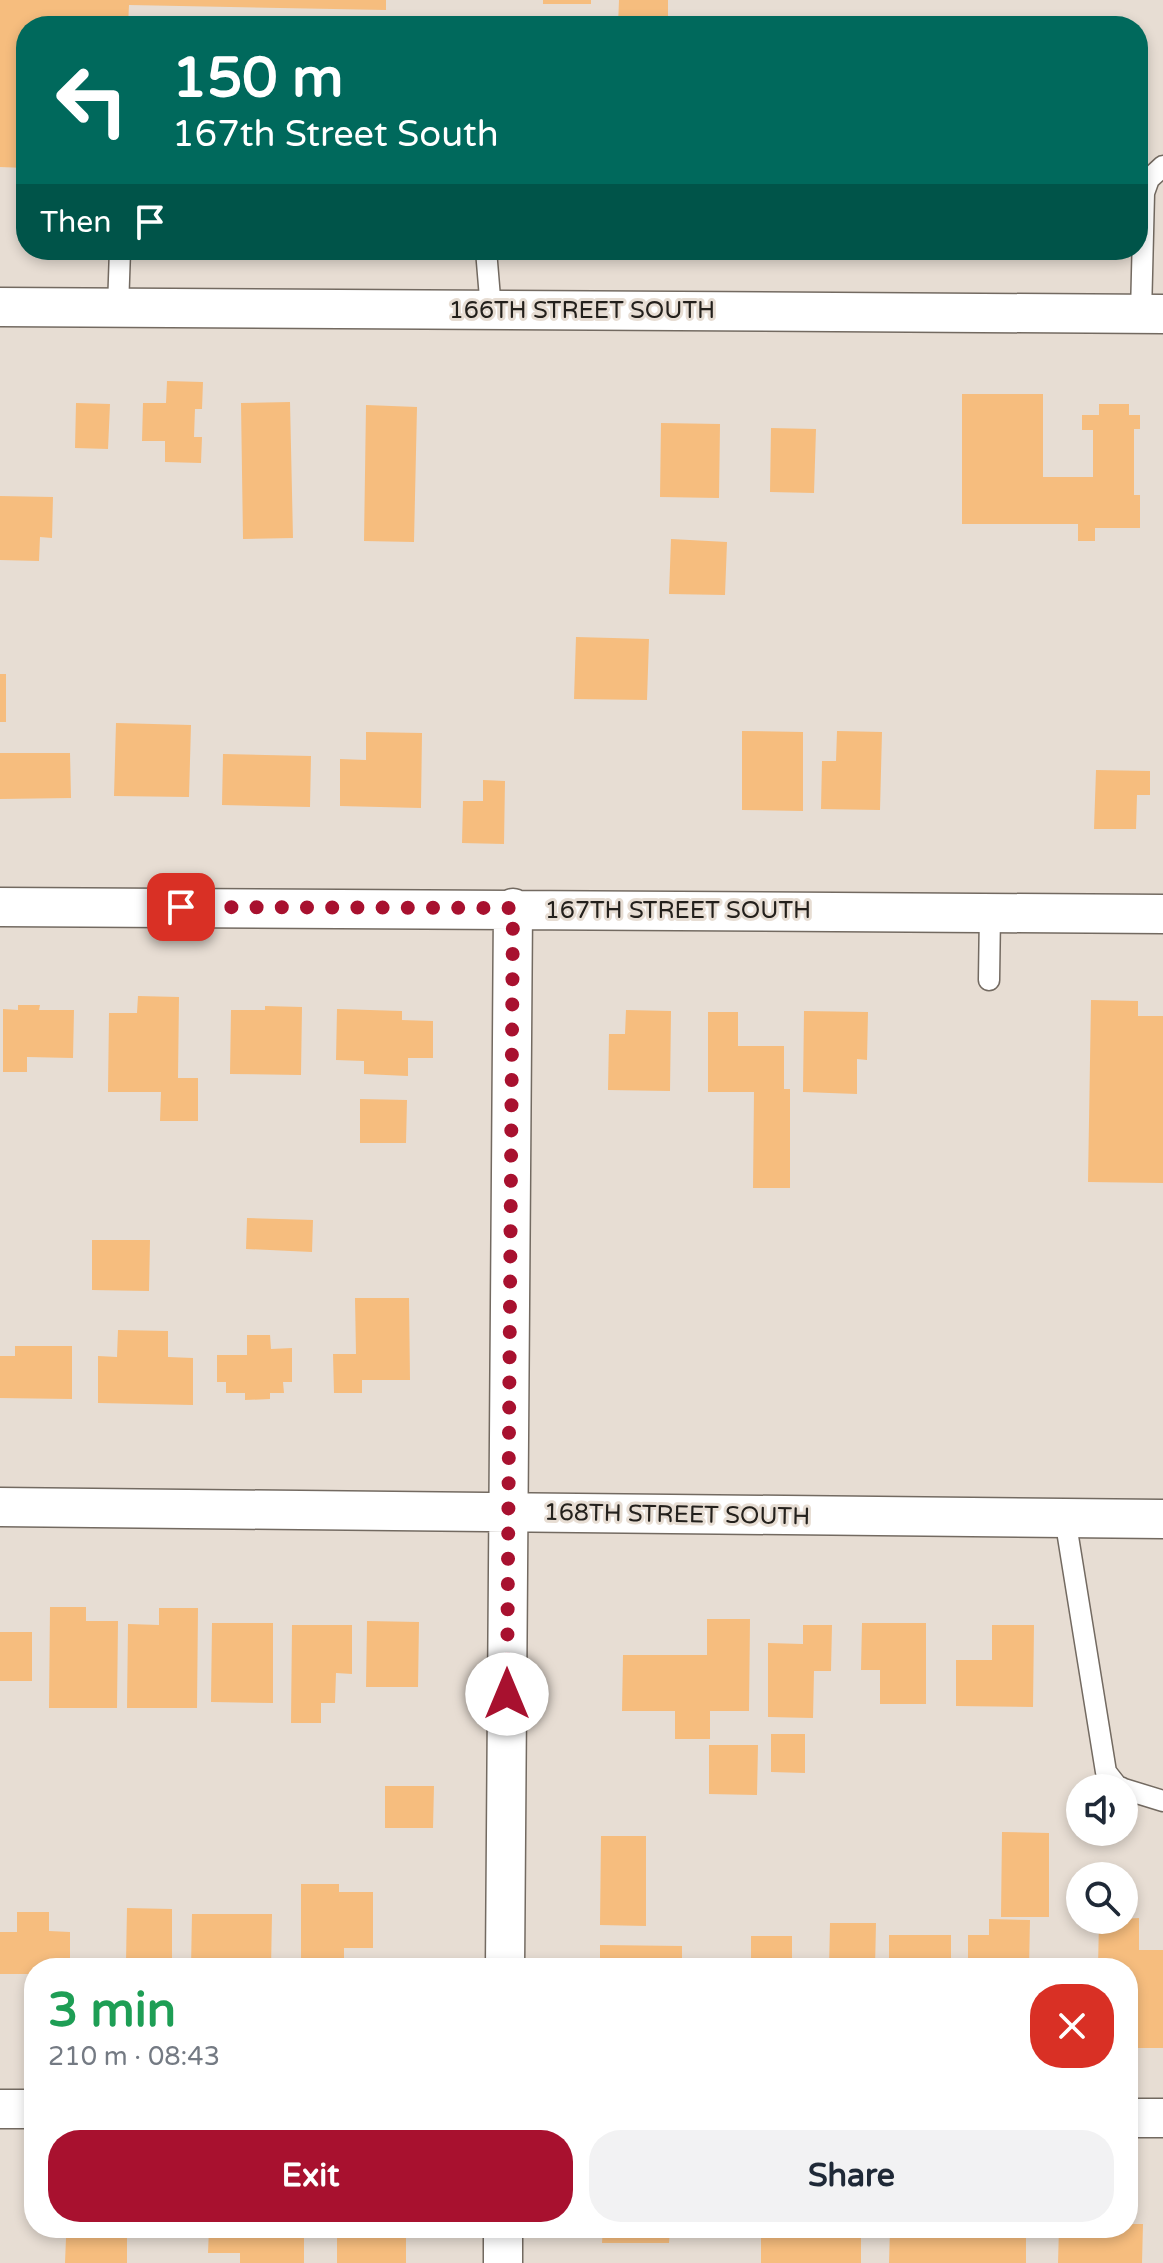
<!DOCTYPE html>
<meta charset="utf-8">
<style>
body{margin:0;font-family:"Varela Round",sans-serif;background:#f2f2f3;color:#1f2937;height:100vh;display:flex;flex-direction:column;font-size:30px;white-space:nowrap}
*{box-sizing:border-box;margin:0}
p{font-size:26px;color:#747a83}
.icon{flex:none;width:44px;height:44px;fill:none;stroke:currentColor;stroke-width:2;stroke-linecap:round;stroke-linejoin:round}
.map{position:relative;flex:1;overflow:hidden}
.sheet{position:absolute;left:24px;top:1958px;width:1114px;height:280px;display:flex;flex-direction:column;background:#fff;border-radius:32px;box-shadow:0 4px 12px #0003}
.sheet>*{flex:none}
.hud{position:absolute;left:16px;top:16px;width:1132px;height:244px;border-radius:32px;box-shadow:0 4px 12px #0003;background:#00695c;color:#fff;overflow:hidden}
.buttons{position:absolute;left:1066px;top:1774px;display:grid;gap:16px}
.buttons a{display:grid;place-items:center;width:72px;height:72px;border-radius:50%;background:#fff;box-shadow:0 4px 12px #0003;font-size:40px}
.pin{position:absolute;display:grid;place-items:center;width:68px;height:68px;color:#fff;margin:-34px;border-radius:16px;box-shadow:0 4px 12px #0006}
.me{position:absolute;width:88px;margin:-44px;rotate:0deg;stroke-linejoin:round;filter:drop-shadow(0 0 6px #0008)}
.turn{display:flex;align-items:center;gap:28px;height:168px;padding:0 24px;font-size:36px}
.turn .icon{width:104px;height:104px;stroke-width:2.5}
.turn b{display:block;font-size:56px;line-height:68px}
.then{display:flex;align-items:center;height:76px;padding:0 24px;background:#0003;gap:16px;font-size:30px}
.round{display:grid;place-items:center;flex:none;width:84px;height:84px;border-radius:32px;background:#f2f2f3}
.overview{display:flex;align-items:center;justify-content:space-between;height:136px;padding:0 24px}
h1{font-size:48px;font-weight:700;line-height:60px;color:#1e9e55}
.action{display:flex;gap:16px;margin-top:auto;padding:16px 24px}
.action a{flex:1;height:92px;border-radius:32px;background:#a8112f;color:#fff;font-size:32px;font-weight:700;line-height:92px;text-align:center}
.action a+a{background:#f2f2f3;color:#1f2937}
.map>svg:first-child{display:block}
.building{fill:#f6bd7e}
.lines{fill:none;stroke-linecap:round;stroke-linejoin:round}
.lane-casing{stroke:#736a61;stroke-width:23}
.street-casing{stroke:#736a61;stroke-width:41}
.lane{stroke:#fff;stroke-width:20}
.street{stroke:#fff;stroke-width:38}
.route{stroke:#a8112f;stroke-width:14;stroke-dasharray:0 25.2}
.labels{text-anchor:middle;stroke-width:6;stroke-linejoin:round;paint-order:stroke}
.street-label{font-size:24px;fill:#23201c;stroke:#e7ddd3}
</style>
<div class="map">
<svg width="1163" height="2263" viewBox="0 0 1163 2263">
<rect width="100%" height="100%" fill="#e7ddd3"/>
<path class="building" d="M0 0H386V10L129 5 128 26H26V168L0 167Z
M543 0H591V4H543Z
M619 0H668V26H618Z
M167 381 203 382 202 409H195L194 437H202L201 463 165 462V441H142L143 403H166Z
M962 394H1043V477H1093V430H1082V415H1099V404H1129V415H1140V429H1134V495H1140V528H1095V541H1078V524H962Z
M290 402 293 538 243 539 241 403Z
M76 403 110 404 108 449 75 448Z
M366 405 417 407 414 542 364 541Z
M661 423 720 424 719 498 660 497Z
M771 428 816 429 814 493 770 492Z
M0 496 53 497 52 538 40 537 39 561 0 560Z
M671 539 727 542 725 595 669 594Z
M576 637 649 639 647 700 574 699Z
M0 674H6V722H0Z
M116 723 191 725 189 797 114 796Z
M742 731 803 732V811L742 810Z
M837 731 882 732 880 810 821 809 822 761H836Z
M366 732 422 733 421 808 340 806V759L366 760Z
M0 753H70L71 798 0 799Z
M223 754 311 756 310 807 222 805Z
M1096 770 1150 771V795H1137L1136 829H1094Z
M483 780 505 781 504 844 462 843 463 801H483Z
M138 996 179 997 178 1078H198V1121H160L161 1092H108L109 1013H137Z
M1091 1000 1138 1001V1016H1163V1183L1088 1182Z
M18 1005H40L39 1010H74L73 1058 27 1057V1072H3V1009L18 1010Z
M265 1006 302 1007 301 1075 230 1074 231 1010H265Z
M337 1009 402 1011V1020L433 1021V1058H408V1076L364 1074V1061L336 1060Z
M626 1010 671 1011 670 1091 608 1090 609 1034H625Z
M804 1011 868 1012 867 1060 857 1059V1094L803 1092Z
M708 1012H738V1046H784V1089H790V1188H753L754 1092H708Z
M360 1099 407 1100 406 1143H360Z
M247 1218 313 1220 312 1252 246 1249Z
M92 1240H150L149 1291 92 1290Z
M355 1298H409L410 1380H362V1393H334L333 1354H356Z
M118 1330 168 1331V1357L193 1358V1405L98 1403V1356L117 1357Z
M247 1335H270L271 1349 292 1348V1382H283L284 1393H270V1399L245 1400V1393H226V1382H217V1355H247Z
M15 1346H72V1399L0 1398V1356H15Z
M50 1607H86V1621H118L117 1708H49Z
M159 1608H198L197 1708H127L128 1624 159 1625Z
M707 1619H750L749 1711H710V1739H675V1711H622L623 1655H707Z
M367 1621 419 1622 418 1687H366Z
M212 1623H273V1703L211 1702Z
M862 1623H926V1704H880V1670H861Z
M292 1625H352V1674L336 1673 335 1703H321V1723H291Z
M803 1625H832L831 1671H814L813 1718 768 1717V1643L803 1644Z
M992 1625H1034L1033 1707 956 1706V1660H992Z
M0 1632H32V1681H0Z
M771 1734H805V1773L771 1772Z
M709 1745H758L757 1795 709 1794Z
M385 1786H434L433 1828H385Z
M1002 1832 1049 1833V1917H1001Z
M601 1836H646V1926L600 1925Z
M301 1884H339V1892H373V1948H344V1959H301Z
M127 1908 172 1909V1968H93V1962H126Z
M17 1912H49V1931L70 1932V1968H34V2008H29V1974H0V1932H17Z
M192 1914H272L271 1968H191Z
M1139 1918V1950H1163V2048H1128V1968H1098L1099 1920Z
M989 1919 1030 1920 1029 1968H968V1935H989Z
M830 1923H876L875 1968H829Z
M889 1935H951V1968H889Z
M751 1936H792V1968H751Z
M600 1945 682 1946V1968H600Z
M1128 2224H1143L1142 2263H1058L1059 2228H1128Z
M78 2228H127V2263H65L66 2238H78Z
M209 2228H304V2263H240V2253H208Z
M337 2228H406V2263H337Z
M603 2228H670L669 2243H602Z
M761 2228H861V2263H761Z
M890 2228H1026V2263H889Z"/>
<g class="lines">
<defs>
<path id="lane" d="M486 250 491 310
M118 308 120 250
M1141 314 1144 193 1149 179 1163 166
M989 980 990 912
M1065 1518 1106 1772 1117 1786 1122 1788
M1124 1789 1163 1801"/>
<path id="street" d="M0 307 1163 314
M0 907 1163 914
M0 1507 1163 1519
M505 1968 513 908
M0 2109H34
M1128 2118H1163
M503 2263V2228"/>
</defs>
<use href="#lane" class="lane-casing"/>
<use href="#street" class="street-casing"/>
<use href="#lane" class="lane"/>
<use href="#street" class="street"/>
</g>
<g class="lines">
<path class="route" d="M181 907 513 908 507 1694"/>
</g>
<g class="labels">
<g class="street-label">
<text x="582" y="318">166TH STREET SOUTH</text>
<text x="678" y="918">167TH STREET SOUTH</text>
<text transform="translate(677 1514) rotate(1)" y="8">168TH STREET SOUTH</text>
</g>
</g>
</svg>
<div class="buttons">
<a><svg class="icon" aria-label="sound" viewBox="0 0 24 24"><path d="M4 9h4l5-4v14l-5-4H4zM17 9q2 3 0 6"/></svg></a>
<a><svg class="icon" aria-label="search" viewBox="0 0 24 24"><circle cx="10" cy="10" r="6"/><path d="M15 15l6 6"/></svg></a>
</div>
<div class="pin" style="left:181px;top:907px;background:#d93025"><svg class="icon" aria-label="arrive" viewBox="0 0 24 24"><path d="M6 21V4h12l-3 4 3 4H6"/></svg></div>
<svg class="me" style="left:507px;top:1694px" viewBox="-20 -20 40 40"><circle r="19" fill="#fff"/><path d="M0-13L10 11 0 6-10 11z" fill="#a8112f"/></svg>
<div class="hud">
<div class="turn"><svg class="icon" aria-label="left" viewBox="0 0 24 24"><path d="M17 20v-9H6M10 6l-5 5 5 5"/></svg><div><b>150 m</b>167th Street South</div></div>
<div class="then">Then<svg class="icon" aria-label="arrive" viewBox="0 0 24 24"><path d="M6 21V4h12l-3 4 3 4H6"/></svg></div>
</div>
<section class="sheet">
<div class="overview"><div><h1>3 min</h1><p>210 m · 08:43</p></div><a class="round" style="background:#d93025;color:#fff"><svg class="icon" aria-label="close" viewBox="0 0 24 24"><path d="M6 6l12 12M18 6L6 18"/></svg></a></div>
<div class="action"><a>Exit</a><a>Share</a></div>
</section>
</div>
